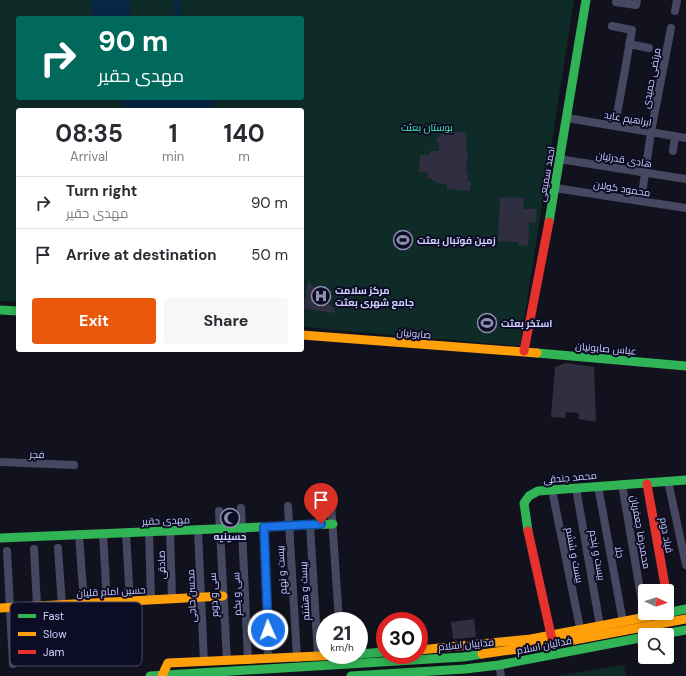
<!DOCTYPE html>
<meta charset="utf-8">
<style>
body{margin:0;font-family:"DM Sans",Cairo,sans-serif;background:#f7f7f7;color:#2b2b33;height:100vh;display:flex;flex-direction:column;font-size:15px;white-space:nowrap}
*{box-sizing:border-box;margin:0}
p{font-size:13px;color:#7c7c81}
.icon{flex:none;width:22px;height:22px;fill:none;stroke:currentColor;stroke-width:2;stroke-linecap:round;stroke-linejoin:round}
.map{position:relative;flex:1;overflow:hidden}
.drawer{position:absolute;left:16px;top:108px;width:288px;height:244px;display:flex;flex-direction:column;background:#fff;border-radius:4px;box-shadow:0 2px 10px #0003}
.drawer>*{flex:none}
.guide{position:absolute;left:16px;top:16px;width:288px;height:84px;border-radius:4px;box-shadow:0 2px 10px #0003;background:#00695c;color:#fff;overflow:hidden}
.needle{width:26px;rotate:93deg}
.fabs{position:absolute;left:638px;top:584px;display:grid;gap:8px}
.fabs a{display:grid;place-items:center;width:36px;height:36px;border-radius:4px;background:#fff;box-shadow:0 2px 10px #0003;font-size:20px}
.speed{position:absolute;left:316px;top:612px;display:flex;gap:8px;font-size:20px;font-weight:700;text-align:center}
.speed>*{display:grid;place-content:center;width:52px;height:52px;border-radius:50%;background:#fff;box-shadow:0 2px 10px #0003;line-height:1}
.speed small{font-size:10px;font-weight:400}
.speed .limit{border:6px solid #d22;background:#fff;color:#111}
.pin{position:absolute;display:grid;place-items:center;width:34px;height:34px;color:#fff;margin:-41px -17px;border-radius:50% 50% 50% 0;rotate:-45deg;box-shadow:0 0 4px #0007}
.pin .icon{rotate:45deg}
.me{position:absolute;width:44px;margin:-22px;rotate:358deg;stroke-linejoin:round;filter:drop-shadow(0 0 3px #0008)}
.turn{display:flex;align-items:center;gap:14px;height:84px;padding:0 16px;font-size:18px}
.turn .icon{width:52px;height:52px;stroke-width:2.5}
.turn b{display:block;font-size:28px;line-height:34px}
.eta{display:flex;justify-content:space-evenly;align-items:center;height:68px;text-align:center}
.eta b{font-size:24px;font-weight:700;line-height:28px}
.action{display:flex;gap:8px;margin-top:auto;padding:8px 16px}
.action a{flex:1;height:46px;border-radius:4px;background:#ea580c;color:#fff;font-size:16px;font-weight:700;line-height:46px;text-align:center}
.action a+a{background:#f7f7f7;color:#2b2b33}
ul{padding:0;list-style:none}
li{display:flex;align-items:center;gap:12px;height:52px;padding:0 16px;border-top:1px solid #e1e1e2}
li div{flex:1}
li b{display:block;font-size:15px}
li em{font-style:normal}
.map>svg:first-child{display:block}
.green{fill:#0f2b28;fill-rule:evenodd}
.water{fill:#072545}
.building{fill:#302f41}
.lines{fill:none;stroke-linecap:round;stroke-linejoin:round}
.street{stroke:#454860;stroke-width:8}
.fast{stroke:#30b455;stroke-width:9}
.slow{stroke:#ff9f0a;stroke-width:9}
.jam{stroke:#e5322d;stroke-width:9}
.route-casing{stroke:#114b97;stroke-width:10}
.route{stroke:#1a73e8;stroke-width:7}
.labels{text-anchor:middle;stroke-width:4;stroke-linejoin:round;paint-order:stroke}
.street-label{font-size:10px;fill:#cfd0ff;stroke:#0c0c24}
.park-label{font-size:10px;fill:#4eecaf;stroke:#0c0c24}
.poi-label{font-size:10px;font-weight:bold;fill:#cfd0ff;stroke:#0c0c24;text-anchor:start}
.key{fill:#0c0c24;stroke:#464766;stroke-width:1}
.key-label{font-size:11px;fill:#cfd0ff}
</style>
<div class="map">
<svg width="686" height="676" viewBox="0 0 686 676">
<rect width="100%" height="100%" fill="#12121e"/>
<path class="green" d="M0 0H574L520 346 302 327V110H18V302L0 301ZM18 18H302V98H18Z
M624 665 626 676H556Z"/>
<path class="water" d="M90 0H130L131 18H96L92 11Z
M173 0H180L181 12 184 18H176Z
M121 98H217L210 110H126L124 107Z"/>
<path class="building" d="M446 130 448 131 467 133 466 151H468L466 173H468L467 181H471L470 191 447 189V184L435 183 436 181 432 180V179L427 178 428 173 419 172 420 155H429L430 151H439V143L436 139Z
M500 197 524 198 523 209H537L536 223 529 222 528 246 518 245V242L498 241Z
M308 280 337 313 304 309Z
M566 363 594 367 596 422 578 419 579 413 566 412 565 418 551 417 555 367Z
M235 510V521H225V511Z
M474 619 476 637 453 639 451 622Z"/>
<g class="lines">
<path class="street" d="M616 2 636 5 637 0
M675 11 677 0
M612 26 632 30 615 126
M629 44 649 48
M567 118 686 138
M673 151 675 136
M559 159 686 179
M555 188 686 208
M641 201 651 132 671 28
M0 462 74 465
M668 481 686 565
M622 484 643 608
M598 486 623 622
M576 488 600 626
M552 490 579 623
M331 503 339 621
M288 506 297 658
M241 508 248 660
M219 511 227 661
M310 525 318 656
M264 527 268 659
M198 530 204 662
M170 531 172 599
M149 532 151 600
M126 533 130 601
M79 534 84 604
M103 534 107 602
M58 548 66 662
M34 549 37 606
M7 551 13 664
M117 602 118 651
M499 665 501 676"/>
<path class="fast" d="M549 222 586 0
M0 310 18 311
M537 353 686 366
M528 531 524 503 529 496 538 491 686 480
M0 538 333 524
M667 613 686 609
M658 635 686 630
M359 654 385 652
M150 676 463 657 482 654
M351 676 465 669 499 665 645 637"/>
<path class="slow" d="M302 335 537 353
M0 608 223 596
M419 650 531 639 667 613
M482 654 553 644 686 619
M162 676 168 663 340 655"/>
<path class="jam" d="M524 351 549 222
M647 484 666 591
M528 531 553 644"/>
</g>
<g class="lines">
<defs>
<path id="route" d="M268 630 264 527 321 524"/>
</defs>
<use href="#route" class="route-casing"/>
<use href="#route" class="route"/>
</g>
<defs>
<symbol id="stadium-ring" viewBox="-11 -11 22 22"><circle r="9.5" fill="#0c0c24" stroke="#8d8eb0" stroke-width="1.5"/><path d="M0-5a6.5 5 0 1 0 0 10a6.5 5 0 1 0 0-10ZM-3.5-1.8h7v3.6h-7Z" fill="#8d8eb0"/></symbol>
<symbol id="hospital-ring" viewBox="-11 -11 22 22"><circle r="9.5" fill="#0c0c24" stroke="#8d8eb0" stroke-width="1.5"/><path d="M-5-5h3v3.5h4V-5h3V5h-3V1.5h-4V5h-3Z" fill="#8d8eb0"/></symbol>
<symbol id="mosque-ring" viewBox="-11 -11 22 22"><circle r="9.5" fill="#0c0c24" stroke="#8d8eb0" stroke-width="1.5"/><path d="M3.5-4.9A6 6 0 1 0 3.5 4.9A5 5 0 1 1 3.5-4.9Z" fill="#8d8eb0"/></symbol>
</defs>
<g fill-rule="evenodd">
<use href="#stadium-ring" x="392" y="229" width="22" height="22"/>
<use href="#hospital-ring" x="310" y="285" width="22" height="22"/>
<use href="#stadium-ring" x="476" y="312" width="22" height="22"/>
<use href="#mosque-ring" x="219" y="507" width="22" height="22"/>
</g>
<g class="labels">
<g class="street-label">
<text transform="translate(651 78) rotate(-79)" y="4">مرتضی حمیدی</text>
<text transform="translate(628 118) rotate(10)" y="4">ابراهیم عابد</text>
<text transform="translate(624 159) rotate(9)" y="4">هادی قدرتیان</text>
<text transform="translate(546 174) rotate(-80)" y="4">احمد سمیعی</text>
<text transform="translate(622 188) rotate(9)" y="4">محمود کولان</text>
<text transform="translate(414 333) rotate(5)" y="4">صابونیان</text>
<text transform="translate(606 348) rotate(5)" y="4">عباس صابونیان</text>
<text transform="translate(37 454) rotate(3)" y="4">فجر</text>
<text transform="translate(570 477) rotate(-5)" y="4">محمد جندقی</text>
<text transform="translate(166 520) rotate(-2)" y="4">مهدی حقیر</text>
<text transform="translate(641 532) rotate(80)" y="4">محمدرضا جعفریان</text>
<text transform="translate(667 535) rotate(80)" y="4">قباد دوم</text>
<text transform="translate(620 552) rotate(80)" y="4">جلا</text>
<text transform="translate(575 555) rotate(79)" y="4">بیست و ششم</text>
<text transform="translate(598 555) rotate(80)" y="4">بیست و پنجم</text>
<text transform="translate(161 565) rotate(-92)" y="4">صادقی</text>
<text transform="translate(281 570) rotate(-94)" y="4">بیست و نهم</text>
<text transform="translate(111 591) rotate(-3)" y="4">حسین امام قلیان</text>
<text transform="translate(304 591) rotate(-93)" y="4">بیست و هشتم</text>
<text transform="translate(236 594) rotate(-92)" y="4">سی و یکم</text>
<text transform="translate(213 595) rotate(-93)" y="4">سی و دوم</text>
<text transform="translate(191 596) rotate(-92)" y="4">محسن حاجی</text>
<text transform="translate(466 644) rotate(-5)" y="4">فداییان اسلام</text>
<text transform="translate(544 645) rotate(-11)" y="4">فدائیان اسلام</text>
</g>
<g class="park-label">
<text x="427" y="131">بوستان بعثت</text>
</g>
<g class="poi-label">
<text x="417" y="244">زمین فوتبال بعثت</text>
<text x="335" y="294">مرکز سلامت<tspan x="335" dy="12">جامع شهری بعثت</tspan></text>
<text x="501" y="327">استخر بعثت</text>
<text x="230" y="540" text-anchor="middle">حسینیه</text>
</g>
</g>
<rect x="10" y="602" width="132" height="64" rx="6" class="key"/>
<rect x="18" y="614" width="18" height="4" fill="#30b455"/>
<rect x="18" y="632" width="18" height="4" fill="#ff9f0a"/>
<rect x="18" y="650" width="18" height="4" fill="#e5322d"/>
<g class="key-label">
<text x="43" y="620">Fast</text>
<text x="43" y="638">Slow</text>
<text x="43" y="656">Jam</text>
</g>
</svg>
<div class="fabs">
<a><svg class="needle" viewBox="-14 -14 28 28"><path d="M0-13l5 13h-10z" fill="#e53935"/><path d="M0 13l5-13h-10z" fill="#7c7c81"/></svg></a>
<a><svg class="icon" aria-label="search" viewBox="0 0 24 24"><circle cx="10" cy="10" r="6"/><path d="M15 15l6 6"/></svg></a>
</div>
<div class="speed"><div>21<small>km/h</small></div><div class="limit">30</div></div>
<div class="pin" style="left:321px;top:524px;background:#d93025"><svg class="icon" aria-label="arrive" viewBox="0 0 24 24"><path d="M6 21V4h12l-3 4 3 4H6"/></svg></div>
<svg class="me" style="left:268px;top:630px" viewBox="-20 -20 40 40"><circle r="17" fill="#1a73e8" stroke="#fff" stroke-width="3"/><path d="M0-11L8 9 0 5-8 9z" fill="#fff"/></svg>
<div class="guide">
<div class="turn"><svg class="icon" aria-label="right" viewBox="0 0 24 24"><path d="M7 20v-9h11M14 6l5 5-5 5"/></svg><div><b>90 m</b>مهدی حقیر</div></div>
</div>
<section class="drawer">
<div class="eta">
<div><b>08:35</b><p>Arrival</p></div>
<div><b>1</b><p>min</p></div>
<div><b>140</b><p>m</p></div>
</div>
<ul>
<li><svg class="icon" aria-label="right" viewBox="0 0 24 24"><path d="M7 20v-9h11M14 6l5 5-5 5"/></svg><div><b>Turn right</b><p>مهدی حقیر</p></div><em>90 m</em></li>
<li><svg class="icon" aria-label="arrive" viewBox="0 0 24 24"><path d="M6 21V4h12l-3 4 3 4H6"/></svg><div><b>Arrive at destination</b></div><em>50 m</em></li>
</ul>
<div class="action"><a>Exit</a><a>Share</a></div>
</section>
</div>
